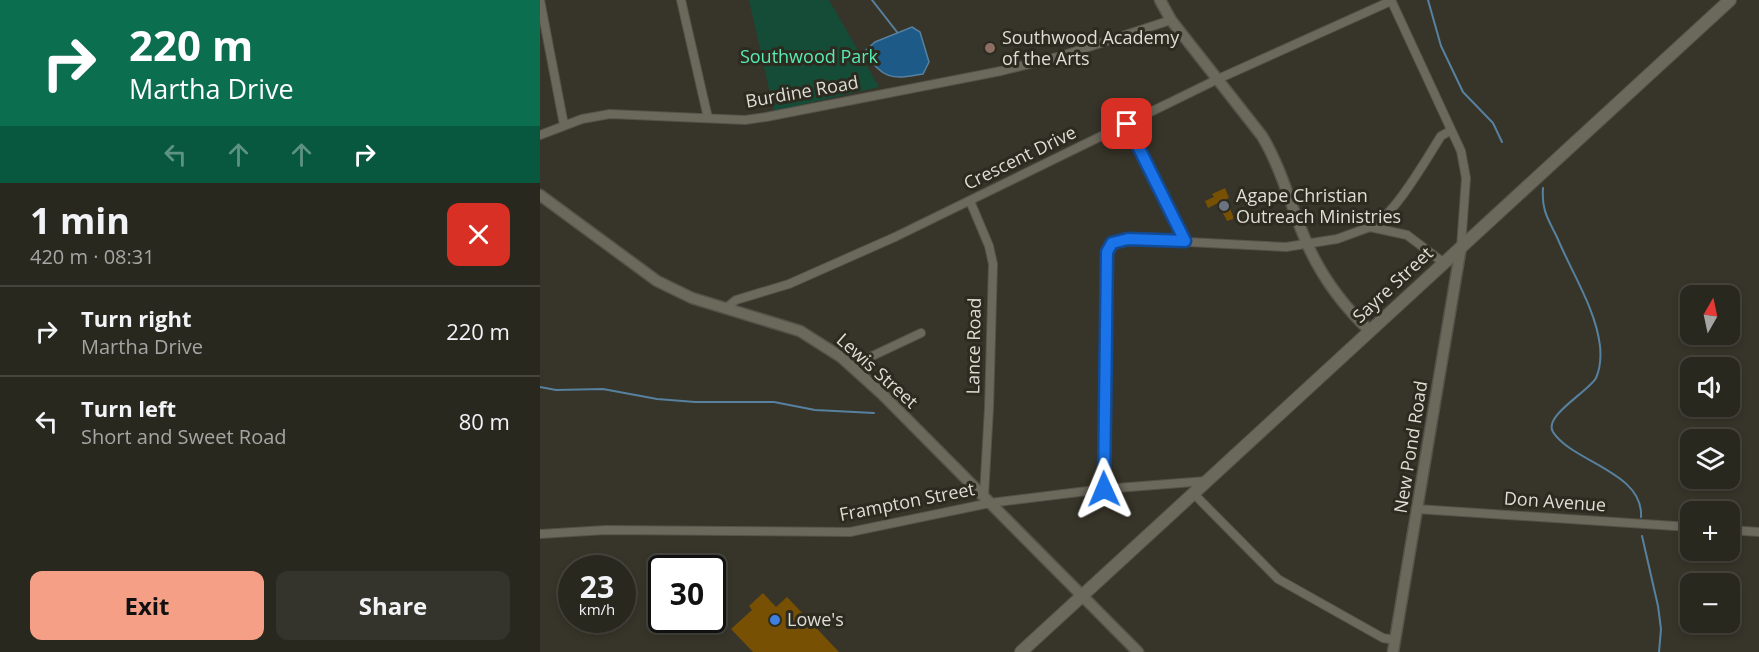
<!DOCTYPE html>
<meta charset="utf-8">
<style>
body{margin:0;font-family:"Open Sans",sans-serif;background:#35342c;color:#f1f3f6;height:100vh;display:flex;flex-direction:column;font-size:22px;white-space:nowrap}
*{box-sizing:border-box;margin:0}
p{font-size:20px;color:#a5a6a4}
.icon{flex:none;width:33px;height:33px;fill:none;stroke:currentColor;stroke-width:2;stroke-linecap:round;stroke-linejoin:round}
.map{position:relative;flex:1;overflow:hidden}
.sheet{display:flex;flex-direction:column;background:#29281f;width:540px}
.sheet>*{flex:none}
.top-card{background:#0b6e4f;color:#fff;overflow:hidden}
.needle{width:39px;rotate:9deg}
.controls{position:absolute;left:1140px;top:285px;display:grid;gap:12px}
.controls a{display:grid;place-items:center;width:60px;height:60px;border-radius:12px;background:#29281f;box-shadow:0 3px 9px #0003,0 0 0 2px #45443d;font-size:30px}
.speed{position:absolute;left:18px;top:555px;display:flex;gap:12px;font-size:30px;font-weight:700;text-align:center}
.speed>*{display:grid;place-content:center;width:78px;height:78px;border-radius:50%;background:#29281f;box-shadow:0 3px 9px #0003,0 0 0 2px #45443d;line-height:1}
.speed small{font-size:15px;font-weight:400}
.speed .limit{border:3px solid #111;border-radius:9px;background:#fff;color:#111}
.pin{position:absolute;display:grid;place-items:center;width:51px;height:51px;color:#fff;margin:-26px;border-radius:12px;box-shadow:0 3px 9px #0006}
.me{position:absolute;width:66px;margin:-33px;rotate:359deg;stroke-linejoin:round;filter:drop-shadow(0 0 4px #0008)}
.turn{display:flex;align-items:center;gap:21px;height:126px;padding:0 30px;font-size:27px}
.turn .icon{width:78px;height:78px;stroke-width:2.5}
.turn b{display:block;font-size:42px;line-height:51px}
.lanes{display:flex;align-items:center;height:57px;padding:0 30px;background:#0003;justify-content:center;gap:30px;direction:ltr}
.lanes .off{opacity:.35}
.round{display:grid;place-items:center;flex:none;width:63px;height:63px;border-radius:12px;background:#35342c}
.head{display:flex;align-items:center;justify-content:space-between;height:102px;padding:0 30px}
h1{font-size:36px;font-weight:700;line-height:45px}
.primary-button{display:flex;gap:12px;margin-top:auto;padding:12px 30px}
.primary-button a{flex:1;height:69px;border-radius:12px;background:#f49f86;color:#111;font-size:24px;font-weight:700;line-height:69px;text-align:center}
.primary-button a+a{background:#35342c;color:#f1f3f6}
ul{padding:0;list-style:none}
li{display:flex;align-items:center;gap:18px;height:90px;padding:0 30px;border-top:2px solid #45443d}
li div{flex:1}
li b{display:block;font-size:22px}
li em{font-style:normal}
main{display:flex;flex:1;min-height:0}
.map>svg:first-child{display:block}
.green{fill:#154c38}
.water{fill:#1d5a88;stroke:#57819f;stroke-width:1.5}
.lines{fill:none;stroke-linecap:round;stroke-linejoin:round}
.stream{stroke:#57819f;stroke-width:2}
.building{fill:#785003}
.minor-casing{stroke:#545249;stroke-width:10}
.tertiary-casing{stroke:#545249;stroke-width:13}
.secondary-casing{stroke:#545249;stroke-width:14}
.minor{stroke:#6b695c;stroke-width:8}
.tertiary{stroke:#6b695c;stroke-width:10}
.secondary{stroke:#6b695c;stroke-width:12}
.route-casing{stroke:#114b97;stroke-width:15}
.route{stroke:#1a73e8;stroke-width:10}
.education-dot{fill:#8d6e63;stroke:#2d2b20;stroke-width:2}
.worship-dot{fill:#6b7280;stroke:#2d2b20;stroke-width:2}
.shop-dot{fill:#3f7fe0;stroke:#2d2b20;stroke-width:2}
.labels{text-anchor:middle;stroke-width:6;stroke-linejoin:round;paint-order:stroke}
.poi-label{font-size:18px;fill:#deddd6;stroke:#2d2b20;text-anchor:start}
.park-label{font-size:18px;fill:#56ecb4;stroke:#2d2b20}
.street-label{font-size:18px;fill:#deddd6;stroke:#2d2b20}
</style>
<main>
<section class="sheet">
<div class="top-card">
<div class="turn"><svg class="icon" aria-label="right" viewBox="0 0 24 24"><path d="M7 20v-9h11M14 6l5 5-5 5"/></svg><div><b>220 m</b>Martha Drive</div></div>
<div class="lanes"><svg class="icon off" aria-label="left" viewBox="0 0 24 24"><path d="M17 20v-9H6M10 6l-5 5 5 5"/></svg><svg class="icon off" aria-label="ahead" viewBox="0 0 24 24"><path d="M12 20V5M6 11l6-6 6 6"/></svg><svg class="icon off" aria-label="ahead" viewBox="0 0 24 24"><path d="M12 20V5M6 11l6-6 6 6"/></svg><svg class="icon" aria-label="right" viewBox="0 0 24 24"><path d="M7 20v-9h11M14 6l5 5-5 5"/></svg></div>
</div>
<div class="head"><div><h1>1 min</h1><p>420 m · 08:31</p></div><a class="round" style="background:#d93025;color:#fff"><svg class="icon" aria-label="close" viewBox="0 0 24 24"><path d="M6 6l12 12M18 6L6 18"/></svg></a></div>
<ul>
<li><svg class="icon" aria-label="right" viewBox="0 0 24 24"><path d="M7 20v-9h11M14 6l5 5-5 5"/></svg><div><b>Turn right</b><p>Martha Drive</p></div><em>220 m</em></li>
<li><svg class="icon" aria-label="left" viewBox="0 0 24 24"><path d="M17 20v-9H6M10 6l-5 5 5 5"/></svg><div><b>Turn left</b><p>Short and Sweet Road</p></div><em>80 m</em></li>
</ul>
<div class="primary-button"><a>Exit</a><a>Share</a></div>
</section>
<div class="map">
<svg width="1219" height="652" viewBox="0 0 1219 652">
<rect width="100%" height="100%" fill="#373529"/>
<path class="green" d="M209 0H289L339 87 234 111Z"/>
<path class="water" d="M372 27 380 32 389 62 383 74C350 80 344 79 324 52L335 42Z"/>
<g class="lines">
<path class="stream" d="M332 0 357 32
M888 0 901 46 923 92 953 123 962 142
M1003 188C1001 214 1011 222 1020 244 1034 276 1056 311 1060 346 1061 356 1060 369 1056 378 1048 392 1003 416 1013 432 1032 462 1104 472 1101 517
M0 387 16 390 63 389 117 399 155 402H234L275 410 334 413
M1102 536 1118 606 1121 629 1119 652"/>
</g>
<path class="building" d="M685 188 689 198 686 199 693 216V219L687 221 678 203 668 208 665 201 674 197 672 194Z
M223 593 236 607 247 597 299 652H213L191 629 212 610 209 606Z"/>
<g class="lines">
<defs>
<path id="minor" d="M0 0 24 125
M141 0 168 118
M851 0 921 151 926 178 921 247
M587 124 645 241
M0 135 42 119 70 114 205 120 226 117 461 71 521 56 631 20
M430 201 449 246 453 264 449 408 444 496
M830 227C853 218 887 158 901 136L910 131
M186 308 196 300 249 284 355 237 678 79 851 1
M311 366 381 333
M564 489 567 258 572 243 588 239 746 247 797 239 830 227 867 235 904 263
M653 493 738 579 843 638 855 640
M877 509 1150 527
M1190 530 1219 532
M0 534 66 530 310 532 450 503 564 489 666 481"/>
<path id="tertiary" d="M620 0 631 20 722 136C740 166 748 197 761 229 776 269 799 302 830 331
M0 195 117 281 152 298 260 331 301 357 342 394 598 652
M853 652 921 247"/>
<path id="secondary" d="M481 652 1190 0"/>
</defs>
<use href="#minor" class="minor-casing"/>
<use href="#tertiary" class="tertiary-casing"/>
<use href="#secondary" class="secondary-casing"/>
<use href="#minor" class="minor"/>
<use href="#tertiary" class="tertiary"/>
<use href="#secondary" class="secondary"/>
</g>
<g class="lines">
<defs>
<path id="route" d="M564 489 567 252 572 243 588 239 645 241 587 124"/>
</defs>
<use href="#route" class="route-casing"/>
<use href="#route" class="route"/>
</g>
<circle class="education-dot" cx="450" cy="48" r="6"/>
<circle class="worship-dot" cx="684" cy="206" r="6"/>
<circle class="shop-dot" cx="235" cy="620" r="6"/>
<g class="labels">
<g class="poi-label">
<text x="462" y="44">Southwood Academy<tspan x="462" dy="21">of the Arts</tspan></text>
<text x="696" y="202">Agape Christian<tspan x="696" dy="21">Outreach Ministries</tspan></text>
<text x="247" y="626">Lowe's</text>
</g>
<g class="park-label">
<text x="269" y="63">Southwood Park</text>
</g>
<g class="street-label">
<text transform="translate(262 92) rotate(-10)" y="6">Burdine Road</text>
<text transform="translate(480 158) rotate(-26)" y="6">Crescent Drive</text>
<text transform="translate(853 285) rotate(-43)" y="6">Sayre Street</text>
<text transform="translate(434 346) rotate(-89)" y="6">Lance Road</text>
<text transform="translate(337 371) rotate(42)" y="6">Lewis Street</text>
<text transform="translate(871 447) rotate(-81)" y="6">New Pond Road</text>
<text transform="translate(367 502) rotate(-11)" y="6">Frampton Street</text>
<text transform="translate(1015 502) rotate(4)" y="6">Don Avenue</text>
</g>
</g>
</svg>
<div class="controls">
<a><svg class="needle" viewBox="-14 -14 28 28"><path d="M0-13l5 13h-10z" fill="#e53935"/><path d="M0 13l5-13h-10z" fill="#a5a6a4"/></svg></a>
<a><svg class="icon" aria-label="sound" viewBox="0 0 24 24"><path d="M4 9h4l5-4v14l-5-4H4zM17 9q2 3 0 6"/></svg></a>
<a><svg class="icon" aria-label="layers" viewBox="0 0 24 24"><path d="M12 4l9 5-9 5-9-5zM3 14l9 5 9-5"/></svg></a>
<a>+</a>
<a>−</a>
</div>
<div class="speed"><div>23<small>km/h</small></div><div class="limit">30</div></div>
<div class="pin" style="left:587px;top:124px;background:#d93025"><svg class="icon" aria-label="arrive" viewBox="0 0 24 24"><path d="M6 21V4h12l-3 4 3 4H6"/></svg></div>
<svg class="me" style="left:564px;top:489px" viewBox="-20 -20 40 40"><path d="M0-17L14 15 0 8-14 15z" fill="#1a73e8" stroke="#fff" stroke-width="4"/></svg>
</div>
</main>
